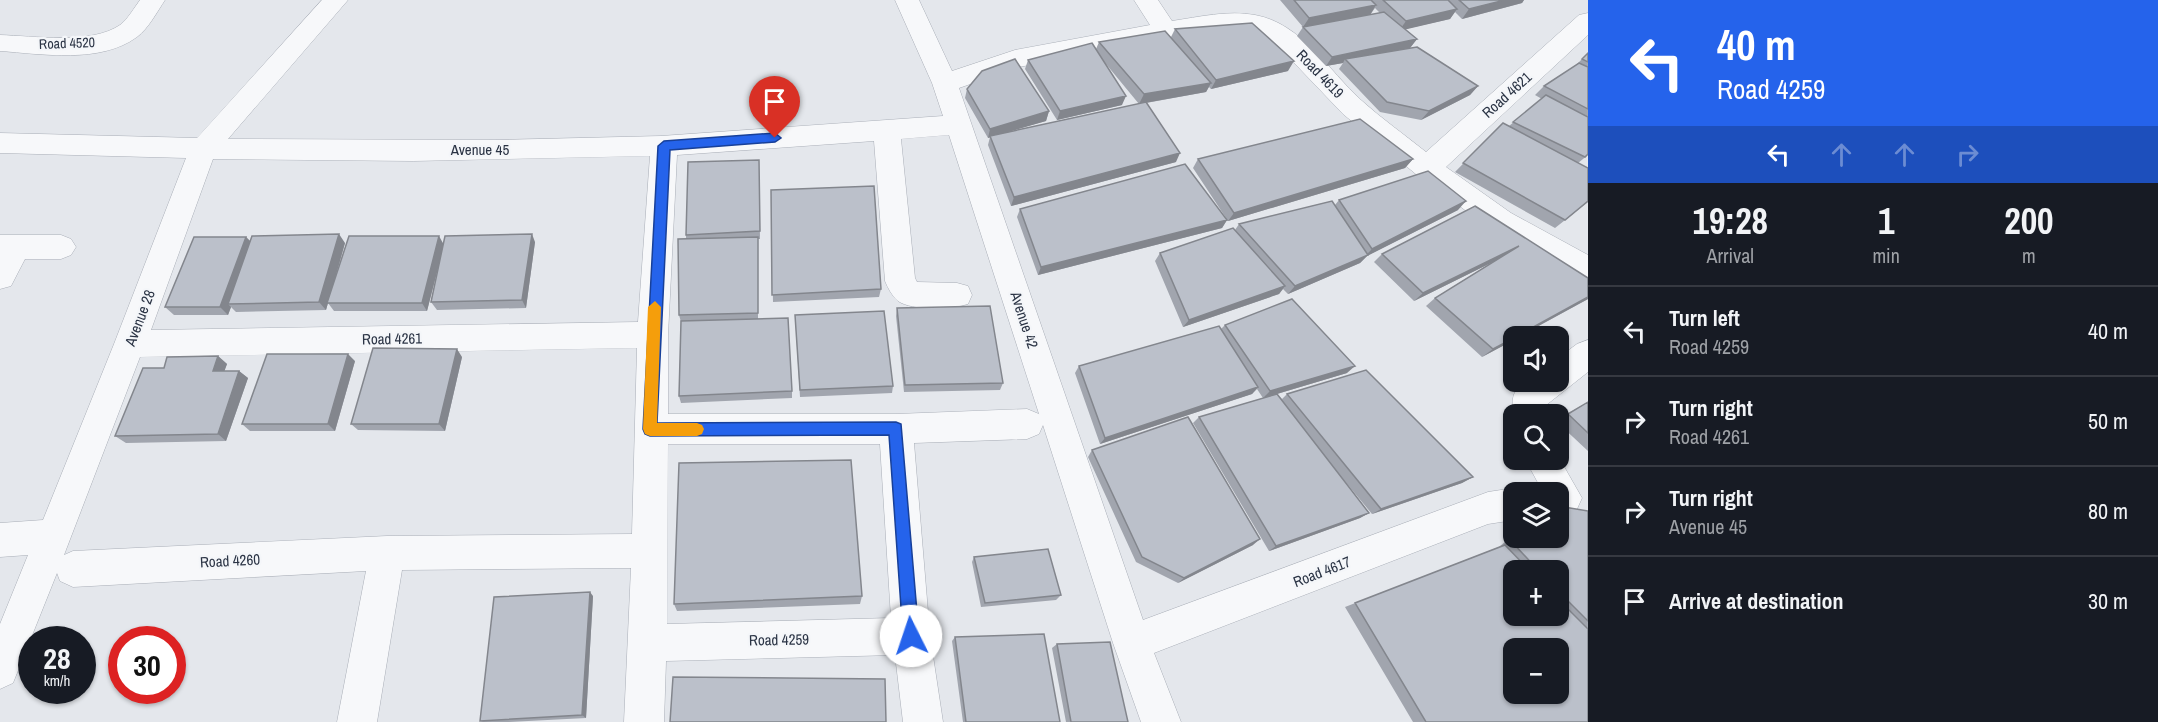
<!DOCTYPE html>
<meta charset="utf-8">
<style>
body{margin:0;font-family:"Archivo Narrow",sans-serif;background:#20242c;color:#f1f3f6;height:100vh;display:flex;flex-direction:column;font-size:22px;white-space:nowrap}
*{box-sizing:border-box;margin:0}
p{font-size:20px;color:#9ea1a6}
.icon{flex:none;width:33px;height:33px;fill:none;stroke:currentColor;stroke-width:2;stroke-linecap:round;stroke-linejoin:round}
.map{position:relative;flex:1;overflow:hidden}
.side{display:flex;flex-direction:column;background:#171b24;width:570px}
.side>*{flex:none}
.banner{background:#2563eb;color:#fff;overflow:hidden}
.controls{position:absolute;left:1503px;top:326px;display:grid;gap:12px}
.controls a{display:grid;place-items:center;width:66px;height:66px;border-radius:12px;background:#171b24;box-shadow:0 2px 4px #0004;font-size:30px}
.speed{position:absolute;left:18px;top:626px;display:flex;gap:12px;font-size:30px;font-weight:700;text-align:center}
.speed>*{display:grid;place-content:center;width:78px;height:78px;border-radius:50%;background:#171b24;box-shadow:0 2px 4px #0004;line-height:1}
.speed small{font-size:15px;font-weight:400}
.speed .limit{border:9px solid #d22;background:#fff;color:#111}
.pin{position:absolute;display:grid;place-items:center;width:51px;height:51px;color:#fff;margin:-62px -26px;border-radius:50% 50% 50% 0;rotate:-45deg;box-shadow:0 0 6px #0007}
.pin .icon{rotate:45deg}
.me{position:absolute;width:66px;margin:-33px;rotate:356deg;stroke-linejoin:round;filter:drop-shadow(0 0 4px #0008)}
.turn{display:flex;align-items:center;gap:21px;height:126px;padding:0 30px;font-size:27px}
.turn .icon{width:78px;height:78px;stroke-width:2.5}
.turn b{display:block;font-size:42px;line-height:51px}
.lanes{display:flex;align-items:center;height:57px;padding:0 30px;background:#0003;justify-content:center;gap:30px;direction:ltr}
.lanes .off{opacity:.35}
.eta{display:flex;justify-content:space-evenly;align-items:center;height:102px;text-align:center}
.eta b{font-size:36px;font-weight:800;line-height:42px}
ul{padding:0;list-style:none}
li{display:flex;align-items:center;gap:18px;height:90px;padding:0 30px;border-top:2px solid #363941}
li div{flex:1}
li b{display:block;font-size:22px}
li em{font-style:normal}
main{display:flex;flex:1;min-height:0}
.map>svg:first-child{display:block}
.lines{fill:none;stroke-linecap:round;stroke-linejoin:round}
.minor-casing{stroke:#a9aeb7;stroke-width:1}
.minor{fill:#f7f8fa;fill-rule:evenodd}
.wall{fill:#a1a5ae;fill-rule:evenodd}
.shaded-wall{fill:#83868d}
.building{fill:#bbc0ca;stroke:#83868d;stroke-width:1.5;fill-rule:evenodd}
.route{fill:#2563eb;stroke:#184099;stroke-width:1.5}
.slow{fill:#f59e0b}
.labels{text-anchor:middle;stroke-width:4.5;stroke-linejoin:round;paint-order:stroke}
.far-street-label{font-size:14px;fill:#2b3445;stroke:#f4f6f9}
.street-label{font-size:15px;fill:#2b3445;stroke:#f4f6f9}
</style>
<main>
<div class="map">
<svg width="1588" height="722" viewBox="0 0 1588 722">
<rect width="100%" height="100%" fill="#e4e7ec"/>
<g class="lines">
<defs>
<path id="minor" d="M140 0H165C157 12 148 29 137 37 100 64 42 54 0 51V35C33 36 91 45 120 25 128 19 134 8 140 0Z
M322 0H348L228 139 495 140 661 136 943 116 932 83 895 0H919L952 71 1015 50 1150 25 1134 0H1158L1172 21C1199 17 1228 10 1255 15 1301 23 1329 71 1361 100 1382 119 1405 135 1426 152L1579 15 1588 13V35L1446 167 1511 213 1588 255V281L1578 278 1491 229 1417 175 1343 114 1278 46 1253 31 1231 29 1166 38 1050 61 1019 67 959 88 1143 620 1488 492 1514 488 1525 492H1514V520L1488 524 1154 653 1181 722H1141L1113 643 1043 425 1039 434 1027 439 914 443 930 636 943 722H903L895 655 666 661 664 722H624L631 568 402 570 377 722H337L366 571 73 587 60 581 57 573 13 683 0 689V624L28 555 0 557V523L43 520 114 344 186 158 0 153V133L197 138ZM949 135 1040 417 1039 414 1027 409 896 414H668V335L677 155 874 141 885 281C888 288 892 296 898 301 912 311 952 309 968 304L972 295 968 286 957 283 917 282 915 278 901 139ZM650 156 638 322 151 330 213 159 413 161ZM637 348 632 534 387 536 73 551 64 555 140 357ZM668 444H880L891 618 667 624Z
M0 235H61L71 239 76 247 71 255 61 259H25L11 286 0 289Z
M1588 340V372L1545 406V414L1514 416C1506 379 1532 381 1558 381V358L1577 344Z
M1558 456 1582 498 1577 509 1565 514 1558 512V492H1543L1525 459H1558Z"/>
</defs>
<use href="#minor" class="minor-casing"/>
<use href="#minor" class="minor"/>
</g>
<path class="wall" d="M1280 0H1524L1522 3 1462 19 1455 12 1450 19 1405 29 1417 39 1410 48 1478 86 1470 95 1421 120 1380 112 1339 69 1343 63 1326 66 1297 36 1303 27ZM1375 8 1380 13 1370 15Z
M1175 29 1288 71 1211 89 1209 87 1206 92 1146 103 1176 162 1011 206 988 145 990 137 988 138 965 98 967 89 1049 111 1046 121 999 134 1139 104 1106 64 1122 105 1057 120 1025 69 1028 60 1096 49 1099 42 1171 37Z
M1588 53V155L1578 163 1588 202 1555 228 1455 172 1503 123 1509 126 1542 99 1535 95 1544 86 1576 65Z
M1198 159H1413L1405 168 1228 221 1227 220 1222 228 1038 275 1017 217 1020 209 1226 218 1193 168Z
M759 160 760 239H758V319L792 391V398L681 403 679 396 681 322 679 315 686 239V235Z
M771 190 881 289 879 297 773 302Z
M1339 200 1458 210 1367 256 1360 263 1288 294 1283 289 1279 294 1183 327 1155 261 1160 253 1235 230 1239 224 1335 205Z
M1475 206 1588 278V299L1482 357 1426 306 1435 298 1491 263 1414 301 1374 262 1382 254Z
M246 237 250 241 345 243 332 290 444 244 535 242 526 308 437 310 431 302 441 256 427 311H334L328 303 326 310 236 312 231 307 228 315H174L165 307Z
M897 308 1003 383 1000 390 904 392 896 316Z
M795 315 893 386 892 393 800 397Z
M1225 325 1347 373 1277 394 1282 399 1287 394 1473 477 1462 483 1372 514 1343 479 1369 513 1360 518 1269 551 1193 423 1199 417 1263 398 1257 389 1252 394 1100 444 1075 373 1079 366 1221 329Z
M218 356 227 364 224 371H239L248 378 226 441 126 443 115 436 164 368Z
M462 357 445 431 358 430 351 424Z
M355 361 335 431H250L242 424Z
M1588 402V451L1558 423V419Z
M1092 450 1253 545 1178 583 1136 562 1088 457Z
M1588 511V722H1413L1345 607 1499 547 1514 534V537H1558ZM1514 570H1558V615Z
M974 557 1061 595 1056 600 981 607 972 562Z
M593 596 586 718 509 722H483L480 721Z
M862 596 860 604 677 611 674 604Z
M955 637 1060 722H963L952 641Z
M1057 644 1128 722H1066L1052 648Z"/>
<path class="shaded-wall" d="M1505 0H1524L1522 3 1462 19 1469 9Z
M1376 5 1370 15 1303 27 1309 18Z
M1457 9 1450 19 1399 31 1406 21Z
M1417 39 1410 48 1345 59 1343 63 1326 66 1332 57Z
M1294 61 1288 71 1211 89 1216 80Z
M1211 83 1206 92 1139 104 1144 94Z
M1478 86 1470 95 1421 120 1429 111Z
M1126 96 1122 105 1057 120 1060 111Z
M1049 111 1046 121 988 138 990 129Z
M1180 153 1176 162 1011 206 1014 197Z
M1413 159 1405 168 1228 221 1234 213Z
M1466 201 1458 210 1367 256 1360 263 1288 294 1295 286 1365 256 1372 249Z
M1227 220 1222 228 1038 275 1041 267Z
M339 234 345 243 326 310 319 302Z
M532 234 535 242 526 308 522 300Z
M439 236 444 245 427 311 422 303Z
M246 237 254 245 228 304 231 307 228 315 220 307Z
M1519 246 1509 254 1414 301 1423 293Z
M1285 286 1279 294 1183 327 1189 320Z
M1588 297V299L1520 336H1517Z
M1514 338V340L1482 357 1493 349Z
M457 349 462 357 445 431 439 424Z
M348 354 355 361 335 431 328 424Z
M218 356 227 364 222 378 213 371Z
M1355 366 1347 373 1263 398 1270 391Z
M239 371 248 378 226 441 218 434Z
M1258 387 1252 394 1100 444 1105 438Z
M1473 477 1462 483 1372 514 1381 509Z
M1369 513 1360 518 1269 551 1276 546Z
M1260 539 1253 545 1178 583 1184 578Z
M590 592 593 596 586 718 582 715Z"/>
<path class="building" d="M1294 0H1371L1376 5 1309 18Z
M1383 0H1448L1457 9 1406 21Z
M1459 0H1505L1469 9Z
M1384 12 1417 39 1332 57 1303 27Z
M1252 23 1294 61 1216 80 1175 29Z
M1165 31 1211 83 1144 94 1099 42Z
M1092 43 1126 96 1060 111 1028 60Z
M1417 47 1478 86 1429 111 1387 102 1345 59Z
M1588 53V62L1582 59Z
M1015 59 1049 111 990 129 967 89 982 71Z
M1579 63 1588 67V109L1544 86Z
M1546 95 1588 117V154L1585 157 1513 122Z
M1146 102 1180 153 1014 197 990 136Z
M1360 119 1413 159 1234 213 1198 159Z
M1503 123 1588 168V201L1565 220 1463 163Z
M759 160 760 231 686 235 688 162Z
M1185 164 1227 220 1041 267 1020 209Z
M1428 171 1466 201 1372 249 1339 200Z
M874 186 881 289 772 295 771 190Z
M1332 201 1368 255 1295 286 1239 224Z
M1475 206 1588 278V297L1517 336H1514V338L1493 349 1435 298 1519 246 1423 293 1382 254Z
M1233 228 1285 286 1189 320 1160 253Z
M339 234 319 302 228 304 252 236Z
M532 234 522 300 431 302 445 236Z
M349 236H439L422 303H327Z
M194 237H246L220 307H165Z
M758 237V313L679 315 678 239Z
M1292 299 1355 366 1270 391 1225 325Z
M990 306 1003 383 905 385 897 308Z
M884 311 893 386 800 390 795 315Z
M788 318 792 391 679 396 681 321Z
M1219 326 1258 387 1105 438 1079 366Z
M373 348 457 349 439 424H351Z
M267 354H348L328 424H242Z
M218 356 213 371H239L218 434 115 436 143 368H164L167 357Z
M1366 370 1473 477 1381 509 1287 394Z
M1277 394 1369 513 1276 546 1199 417Z
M1588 402V433L1568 414Z
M1188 417 1260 539 1184 578 1142 557 1092 450Z
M851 460 862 596 674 604 679 463Z
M1558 506 1588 511V621L1558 591V570H1538L1511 541 1516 537H1558Z
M1505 545 1529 570H1514V615H1558V599L1588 629V722H1426L1355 603ZM1514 648H1558V693H1514Z
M1048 549 1061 595 985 603 974 557Z
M590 592 582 715 480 721 494 597Z
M1044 634 1060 722H966L955 637Z
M1110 642 1128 722H1071L1057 644Z
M673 677 885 679 886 722H670Z"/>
<path class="route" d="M775 133 781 138 775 142 670 150 657 423 896 422 901 424 919 636 917 642 911 644 906 642 903 636 889 435 650 436 645 434 643 429 658 146 664 141Z"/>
<path class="slow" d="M655 301 661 307 657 423H697L702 425 704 429 702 434 697 436H650L645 434 643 429 648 307Z"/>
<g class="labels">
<g class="far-street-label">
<text transform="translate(67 43) rotate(-2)" y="5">Road 4520</text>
</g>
<g class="street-label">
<text transform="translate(1320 74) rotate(46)" y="5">Road 4619</text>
<text transform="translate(1507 95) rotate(-42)" y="5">Road 4621</text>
<text x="480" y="155">Avenue 45</text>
<text transform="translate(140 318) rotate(-69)" y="5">Avenue 28</text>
<text transform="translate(1024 320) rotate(72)" y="5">Avenue 42</text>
<text transform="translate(392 339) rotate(-1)" y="5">Road 4261</text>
<text transform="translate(230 561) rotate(-3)" y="5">Road 4260</text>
<text transform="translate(1322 572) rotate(-21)" y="5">Road 4617</text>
<text transform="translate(779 640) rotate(-1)" y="5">Road 4259</text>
</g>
</g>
</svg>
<div class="controls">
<a><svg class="icon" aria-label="sound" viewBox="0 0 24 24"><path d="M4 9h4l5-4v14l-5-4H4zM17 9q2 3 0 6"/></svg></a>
<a><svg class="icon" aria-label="search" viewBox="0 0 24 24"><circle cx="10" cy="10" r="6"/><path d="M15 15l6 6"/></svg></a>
<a><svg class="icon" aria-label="layers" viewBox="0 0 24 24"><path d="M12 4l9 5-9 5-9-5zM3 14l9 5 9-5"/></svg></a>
<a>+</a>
<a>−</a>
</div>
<div class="speed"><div>28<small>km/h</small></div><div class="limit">30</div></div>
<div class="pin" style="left:775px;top:138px;background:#d93025"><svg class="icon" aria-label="arrive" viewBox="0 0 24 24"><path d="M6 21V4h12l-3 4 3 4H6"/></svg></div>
<svg class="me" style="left:911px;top:636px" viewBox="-20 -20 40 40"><circle r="19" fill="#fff"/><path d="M0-13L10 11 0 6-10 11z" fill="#2563eb"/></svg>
</div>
<section class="side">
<div class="banner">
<div class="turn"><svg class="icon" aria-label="left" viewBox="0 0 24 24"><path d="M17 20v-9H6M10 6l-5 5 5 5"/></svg><div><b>40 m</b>Road 4259</div></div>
<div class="lanes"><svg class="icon" aria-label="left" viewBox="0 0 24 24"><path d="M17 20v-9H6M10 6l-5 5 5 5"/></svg><svg class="icon off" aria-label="ahead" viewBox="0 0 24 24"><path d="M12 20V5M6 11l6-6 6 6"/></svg><svg class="icon off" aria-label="ahead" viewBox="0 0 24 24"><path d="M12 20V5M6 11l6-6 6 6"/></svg><svg class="icon off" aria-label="right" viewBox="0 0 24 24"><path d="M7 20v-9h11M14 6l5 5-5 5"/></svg></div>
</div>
<div class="eta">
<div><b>19:28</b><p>Arrival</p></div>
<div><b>1</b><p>min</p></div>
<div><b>200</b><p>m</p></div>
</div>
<ul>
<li><svg class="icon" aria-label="left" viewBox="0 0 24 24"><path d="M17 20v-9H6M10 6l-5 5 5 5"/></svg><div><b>Turn left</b><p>Road 4259</p></div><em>40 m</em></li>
<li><svg class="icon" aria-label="right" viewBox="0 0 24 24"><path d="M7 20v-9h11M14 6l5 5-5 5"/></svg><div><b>Turn right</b><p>Road 4261</p></div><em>50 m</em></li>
<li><svg class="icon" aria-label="right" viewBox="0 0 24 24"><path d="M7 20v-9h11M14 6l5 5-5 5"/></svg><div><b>Turn right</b><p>Avenue 45</p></div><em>80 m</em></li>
<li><svg class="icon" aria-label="arrive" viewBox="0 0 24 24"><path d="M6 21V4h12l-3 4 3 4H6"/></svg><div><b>Arrive at destination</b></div><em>30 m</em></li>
</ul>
</section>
</main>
